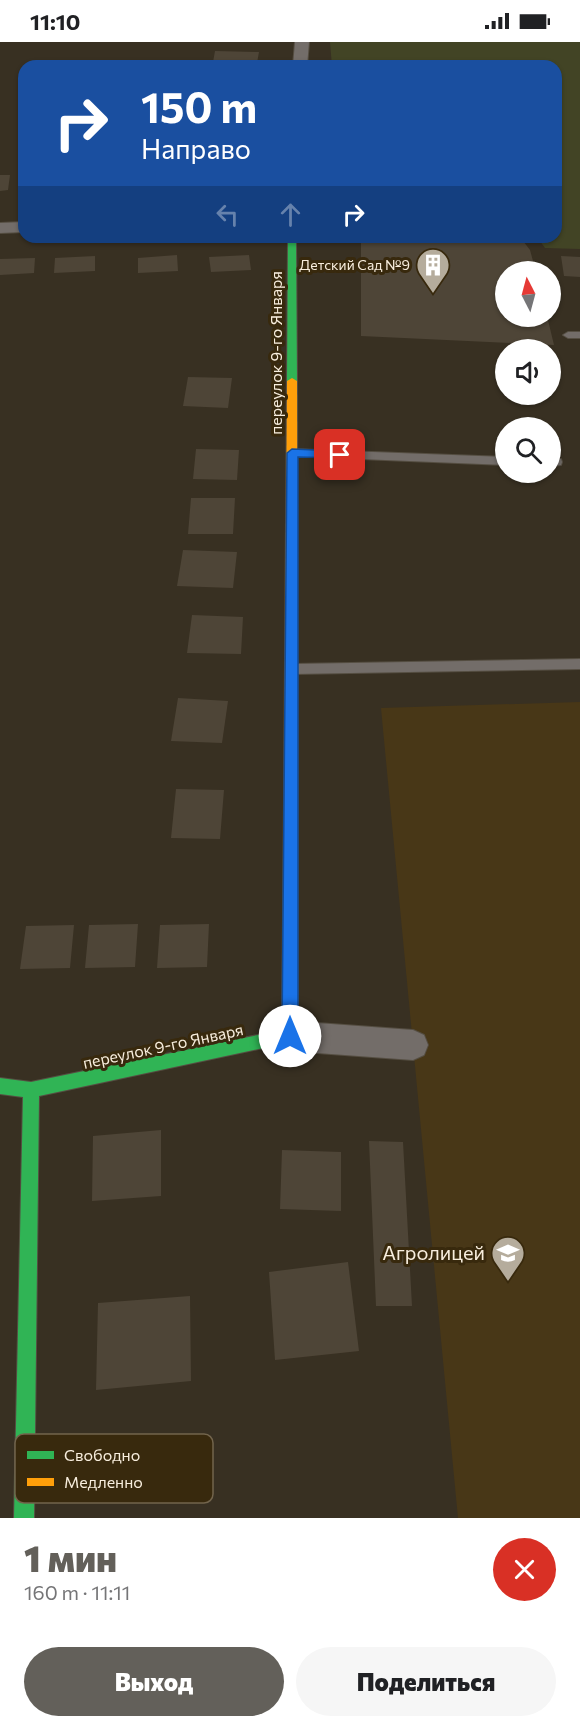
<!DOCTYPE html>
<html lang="ru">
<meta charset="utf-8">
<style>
body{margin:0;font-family:Commissioner,sans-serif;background:#f6f6f6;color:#202124;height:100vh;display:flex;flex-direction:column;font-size:22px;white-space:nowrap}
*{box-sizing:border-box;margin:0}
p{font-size:20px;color:#757577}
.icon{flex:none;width:33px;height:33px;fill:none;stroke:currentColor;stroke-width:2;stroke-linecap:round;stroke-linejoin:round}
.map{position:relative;height:1476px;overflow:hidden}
.panel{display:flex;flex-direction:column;background:#fff;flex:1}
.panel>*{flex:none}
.hud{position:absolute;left:18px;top:18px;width:544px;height:183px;border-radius:18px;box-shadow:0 2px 4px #0004;background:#1a4fa0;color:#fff;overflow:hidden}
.needle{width:39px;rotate:354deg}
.tools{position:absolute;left:495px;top:219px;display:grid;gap:12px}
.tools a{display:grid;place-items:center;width:66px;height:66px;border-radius:50%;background:#fff;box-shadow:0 2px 4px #0004;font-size:30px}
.pin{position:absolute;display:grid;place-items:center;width:51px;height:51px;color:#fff;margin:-26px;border-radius:12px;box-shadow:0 3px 9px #0006}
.me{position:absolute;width:66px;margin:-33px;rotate:0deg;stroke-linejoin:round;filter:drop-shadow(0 0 4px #0008)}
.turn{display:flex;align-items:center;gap:21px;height:126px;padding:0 24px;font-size:27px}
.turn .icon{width:78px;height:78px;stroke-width:2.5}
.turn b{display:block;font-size:42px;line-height:51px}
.lanes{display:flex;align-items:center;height:57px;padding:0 24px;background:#0003;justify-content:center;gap:30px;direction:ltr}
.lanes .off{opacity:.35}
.round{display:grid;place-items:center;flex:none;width:63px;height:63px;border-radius:32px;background:#f6f6f6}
.overview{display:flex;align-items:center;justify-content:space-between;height:102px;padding:0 24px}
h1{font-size:36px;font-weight:800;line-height:45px;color:#63605a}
.button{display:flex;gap:12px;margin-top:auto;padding:12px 24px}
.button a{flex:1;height:69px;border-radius:36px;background:#63605a;color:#fff;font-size:24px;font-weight:800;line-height:69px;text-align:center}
.button a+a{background:#f6f6f6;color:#202124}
.status{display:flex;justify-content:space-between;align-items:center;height:42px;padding:0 30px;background:#fff;direction:ltr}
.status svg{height:16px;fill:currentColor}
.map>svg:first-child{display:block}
.built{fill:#483717}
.green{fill:#424425}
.building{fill:#4e4537}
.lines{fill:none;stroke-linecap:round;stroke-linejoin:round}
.lane-casing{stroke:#554e42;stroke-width:2}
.street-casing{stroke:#554e42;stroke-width:2}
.fast-casing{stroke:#554e42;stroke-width:2}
.slow-casing{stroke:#554e42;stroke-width:2}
.lane{fill:#736d69;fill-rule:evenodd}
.street{fill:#736d69;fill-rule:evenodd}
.fast{fill:#30b455;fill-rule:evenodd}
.slow{fill:#ff9f0a;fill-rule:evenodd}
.route{fill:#1a73e8;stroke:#114b97;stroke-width:1.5}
.labels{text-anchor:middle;stroke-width:6;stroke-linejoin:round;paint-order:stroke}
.far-poi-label{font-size:14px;fill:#f8eede;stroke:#38290d;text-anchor:end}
.street-label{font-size:16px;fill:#f8eede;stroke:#38290d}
.near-poi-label{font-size:20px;fill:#f8eede;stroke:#38290d;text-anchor:end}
.key{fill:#38290d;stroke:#72644c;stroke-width:1.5}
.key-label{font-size:16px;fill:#f8eede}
</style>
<div class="status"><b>11:10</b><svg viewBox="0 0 49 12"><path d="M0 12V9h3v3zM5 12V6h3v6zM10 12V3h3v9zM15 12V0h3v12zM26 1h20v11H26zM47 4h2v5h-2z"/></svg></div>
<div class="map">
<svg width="580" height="1476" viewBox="0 0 580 1476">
<rect width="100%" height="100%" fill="#383022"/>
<path class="built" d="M580 660V1476H458L381 666Z"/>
<path class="green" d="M330 0H580V207L545 206 537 195H556V24H332Z"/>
<path class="building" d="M215 9 259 10 257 21 213 20Z
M0 133H10L8 148 0 149Z
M361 195H520L530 208 536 230H506V274H547L554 303 361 294Z
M177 213 178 229 138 231V216Z
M249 213 251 228 211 230 209 215Z
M95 214V229L54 231 55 216Z
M561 214 580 215V235L564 234Z
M35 216 34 231 0 233V217Z
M188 335 232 336 228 366 183 364Z
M196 407 239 408 237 438 193 437Z
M191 456H235L233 492H188Z
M183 508 237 510 233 546 177 544Z
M192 573 243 575 241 612 187 611Z
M178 656 228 659 222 701 171 699Z
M176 747 224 748 220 797 171 796Z
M138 882 135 925 85 926 89 883Z
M209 882 207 925 157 926 160 883Z
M74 883 70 926 20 927 26 884Z
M161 1088V1154L92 1159 93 1094Z
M369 1099 403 1100 412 1264H376Z
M282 1108 341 1110V1169L280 1167Z
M348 1220 359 1309 275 1318 269 1230Z
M190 1254 191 1339 96 1348 98 1261Z"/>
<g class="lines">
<defs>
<path id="lane" d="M580 290V296H568L563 293 568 290Z
M292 407 506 415V423L288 414 287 411Z
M550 416 561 417 562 420 561 423 550 424Z
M580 617V627L293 632 287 627 293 622Z"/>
<path id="street" d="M295 0H309L307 24H293Z
M24 180V190L0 191V181Z
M290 979 413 988 424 993 428 1003 424 1013 413 1018 290 1009 279 1004 275 994 279 984Z"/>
<path id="fast" d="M288 195H296L297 339 292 342 287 339Z
M291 749 296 751 298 755V994L296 999 39 1054 34 1476H14L23 1055 0 1052V1036L31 1040 282 988 284 755 286 751Z"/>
<path id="slow" d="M292 336 297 339 298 755 296 759 291 761 286 759 284 755 287 339Z"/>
</defs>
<use href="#lane" class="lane-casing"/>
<use href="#street" class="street-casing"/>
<use href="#fast" class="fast-casing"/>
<use href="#slow" class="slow-casing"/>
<use href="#lane" class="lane"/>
<use href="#street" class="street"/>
<use href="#fast" class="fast"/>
<use href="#slow" class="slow"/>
</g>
<path class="route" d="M292 407 340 409 345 413 340 416 298 415V994L296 1000 290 1002 284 1000 282 994 287 411Z"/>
<defs>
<symbol id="building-pin" viewBox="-11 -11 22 30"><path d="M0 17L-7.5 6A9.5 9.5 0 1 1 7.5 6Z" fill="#b5ac9c" stroke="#38290d"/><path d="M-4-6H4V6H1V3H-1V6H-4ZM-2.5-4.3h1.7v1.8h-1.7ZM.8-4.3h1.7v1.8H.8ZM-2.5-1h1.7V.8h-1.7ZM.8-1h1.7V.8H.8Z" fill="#fff"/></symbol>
<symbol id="university-pin" viewBox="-11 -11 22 30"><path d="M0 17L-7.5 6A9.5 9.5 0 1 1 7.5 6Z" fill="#b5ac9c" stroke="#38290d"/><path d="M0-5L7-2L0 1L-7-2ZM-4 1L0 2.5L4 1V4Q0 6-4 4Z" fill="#fff"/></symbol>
</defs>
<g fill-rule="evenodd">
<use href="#building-pin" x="414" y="204" width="38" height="52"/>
<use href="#university-pin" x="489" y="1192" width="38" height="52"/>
</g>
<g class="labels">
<g class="far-poi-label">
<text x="410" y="228">Детский Сад №9</text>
</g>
<g class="street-label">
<text transform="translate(276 311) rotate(-90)" y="6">переулок 9-го Января</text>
<text transform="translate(163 1004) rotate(-12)" y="6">переулок 9-го Января</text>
</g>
<g class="near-poi-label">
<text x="485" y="1218">Агролицей</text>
</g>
</g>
<rect x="15" y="1392" width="198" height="69" rx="9" class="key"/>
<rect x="27" y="1409" width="27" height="8" fill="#30b455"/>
<rect x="27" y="1436" width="27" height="8" fill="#ff9f0a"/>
<g class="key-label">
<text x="64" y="1419">Свободно</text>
<text x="64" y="1446">Медленно</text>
</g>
</svg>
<div class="tools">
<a><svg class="needle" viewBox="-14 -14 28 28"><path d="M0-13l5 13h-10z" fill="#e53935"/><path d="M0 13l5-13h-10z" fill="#757577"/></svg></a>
<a><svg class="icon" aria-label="sound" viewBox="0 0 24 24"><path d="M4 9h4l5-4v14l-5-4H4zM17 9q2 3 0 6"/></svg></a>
<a><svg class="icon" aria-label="search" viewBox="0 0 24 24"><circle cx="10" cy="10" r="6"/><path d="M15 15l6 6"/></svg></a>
</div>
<div class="pin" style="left:340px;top:413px;background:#d93025"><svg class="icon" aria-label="arrive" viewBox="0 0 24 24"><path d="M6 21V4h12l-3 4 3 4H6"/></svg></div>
<svg class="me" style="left:290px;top:994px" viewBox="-20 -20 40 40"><circle r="19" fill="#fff"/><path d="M0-13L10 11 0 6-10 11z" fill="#1a73e8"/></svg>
<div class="hud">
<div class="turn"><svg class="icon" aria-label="right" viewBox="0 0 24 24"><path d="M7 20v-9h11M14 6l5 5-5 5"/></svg><div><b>150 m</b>Направо</div></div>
<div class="lanes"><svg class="icon off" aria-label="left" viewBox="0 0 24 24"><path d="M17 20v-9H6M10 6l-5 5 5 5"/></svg><svg class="icon off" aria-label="ahead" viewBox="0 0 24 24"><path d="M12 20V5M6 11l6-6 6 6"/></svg><svg class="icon" aria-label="right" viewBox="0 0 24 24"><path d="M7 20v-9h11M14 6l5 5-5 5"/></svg></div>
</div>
</div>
<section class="panel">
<div class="overview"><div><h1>1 мин</h1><p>160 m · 11:11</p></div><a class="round" style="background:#d93025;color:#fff"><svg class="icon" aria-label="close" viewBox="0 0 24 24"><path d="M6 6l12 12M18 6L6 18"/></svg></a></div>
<div class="button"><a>Выход</a><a>Поделиться</a></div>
</section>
